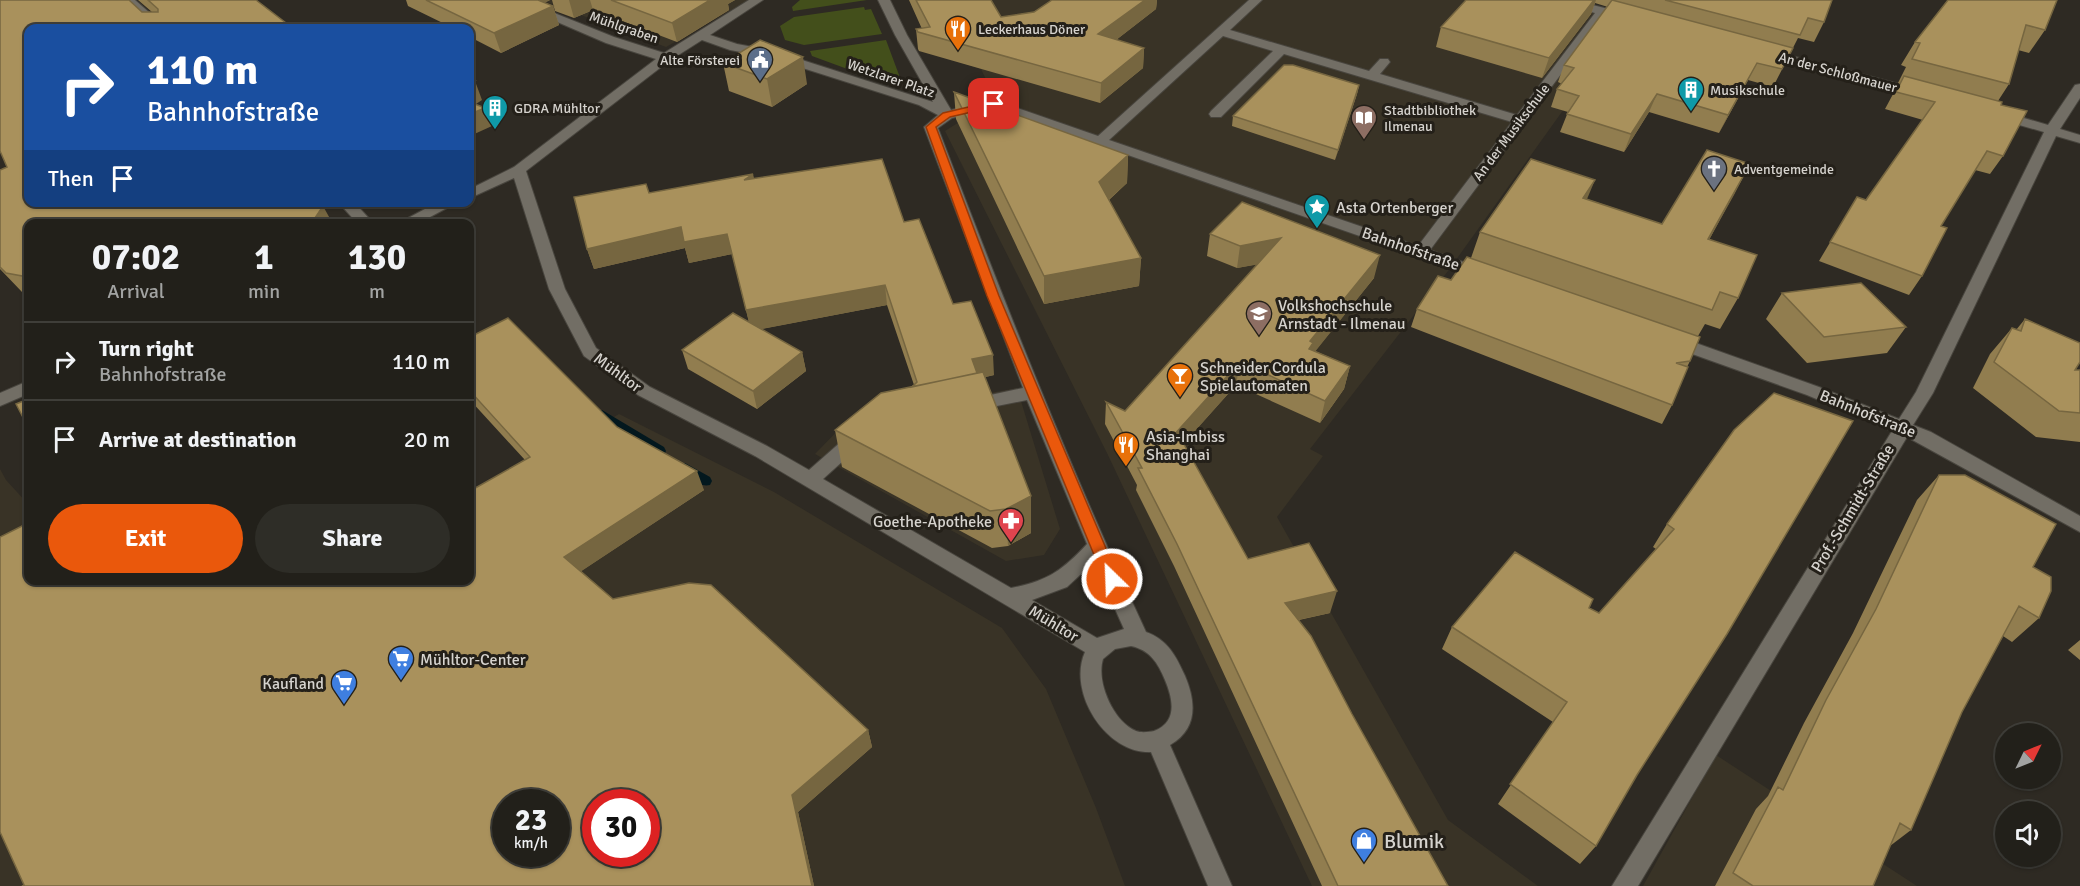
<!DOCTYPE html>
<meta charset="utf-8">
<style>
body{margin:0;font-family:Signika,sans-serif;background:#2e2d27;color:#f1f3f6;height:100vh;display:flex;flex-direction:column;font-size:22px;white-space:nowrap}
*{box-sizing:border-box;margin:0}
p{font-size:20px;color:#a2a3a2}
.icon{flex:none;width:33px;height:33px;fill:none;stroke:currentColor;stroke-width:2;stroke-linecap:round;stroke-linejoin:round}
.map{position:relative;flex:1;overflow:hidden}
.details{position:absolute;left:24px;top:219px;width:450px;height:366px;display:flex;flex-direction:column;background:#22201a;border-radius:12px;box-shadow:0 2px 4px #0004,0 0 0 2px #3f3e39}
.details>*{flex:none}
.hud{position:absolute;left:24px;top:24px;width:450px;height:183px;border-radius:12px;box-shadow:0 2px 4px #0004,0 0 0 2px #3f3e39;background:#1a4fa0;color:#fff;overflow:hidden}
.needle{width:39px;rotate:47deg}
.tools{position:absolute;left:1995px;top:723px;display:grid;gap:12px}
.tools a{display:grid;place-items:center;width:66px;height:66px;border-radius:50%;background:#22201a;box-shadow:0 2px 4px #0004,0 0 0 2px #3f3e39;font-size:30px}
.speed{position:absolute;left:492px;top:789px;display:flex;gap:12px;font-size:30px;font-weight:700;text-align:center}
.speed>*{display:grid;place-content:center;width:78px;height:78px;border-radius:50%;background:#22201a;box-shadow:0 2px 4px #0004,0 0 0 2px #3f3e39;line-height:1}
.speed small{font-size:15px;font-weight:400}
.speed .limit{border:9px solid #d22;background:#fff;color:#111}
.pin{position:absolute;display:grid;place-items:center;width:51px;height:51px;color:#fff;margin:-26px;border-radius:12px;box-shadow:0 3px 9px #0006}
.me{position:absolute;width:66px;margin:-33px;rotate:336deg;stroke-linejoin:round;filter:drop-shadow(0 0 4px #0008)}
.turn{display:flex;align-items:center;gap:21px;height:126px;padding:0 24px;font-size:27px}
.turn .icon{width:78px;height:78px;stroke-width:2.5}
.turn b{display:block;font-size:42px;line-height:51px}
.then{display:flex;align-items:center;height:57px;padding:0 24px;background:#0003;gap:12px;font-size:22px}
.eta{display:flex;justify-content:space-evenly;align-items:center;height:102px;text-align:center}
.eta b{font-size:36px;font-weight:700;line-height:42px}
.cta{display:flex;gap:12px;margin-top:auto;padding:12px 24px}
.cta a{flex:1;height:69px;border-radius:36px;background:#ea580c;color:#fff;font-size:24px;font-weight:700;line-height:69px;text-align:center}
.cta a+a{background:#2e2d27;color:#f1f3f6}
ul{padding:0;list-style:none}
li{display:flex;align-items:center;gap:18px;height:78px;padding:0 24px;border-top:2px solid #3f3e39}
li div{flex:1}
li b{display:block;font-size:22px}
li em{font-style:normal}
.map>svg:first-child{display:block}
.built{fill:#393326;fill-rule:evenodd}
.green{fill:#434f1b}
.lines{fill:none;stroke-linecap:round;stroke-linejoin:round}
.stream{fill:#03181e;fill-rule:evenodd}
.minor-casing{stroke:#48453e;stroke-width:2}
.minor{fill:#726e65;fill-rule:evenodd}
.wall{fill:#917d4f}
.shaded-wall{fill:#766640}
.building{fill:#a9915c;stroke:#766640;stroke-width:1.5;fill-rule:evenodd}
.route{fill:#ea580c;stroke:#983908;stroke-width:1.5}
.labels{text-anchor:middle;stroke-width:6;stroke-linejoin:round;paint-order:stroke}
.far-street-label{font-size:14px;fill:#d6d3ce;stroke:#242019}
.far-poi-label{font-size:14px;fill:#d6d3ce;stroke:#242019;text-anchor:start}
.poi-label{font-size:16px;fill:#d6d3ce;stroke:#242019;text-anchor:start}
.street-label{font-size:16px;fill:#d6d3ce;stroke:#242019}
.near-poi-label{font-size:20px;fill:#d6d3ce;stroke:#242019;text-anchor:start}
</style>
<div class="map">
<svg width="2080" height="886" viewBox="0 0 2080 886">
<rect width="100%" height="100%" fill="#2e2a23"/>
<path class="built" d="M541 0H749L666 47Z
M909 0H1545L1627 21 1448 271 1310 449 1323 456 1277 517 1448 820 1538 886H1312L1107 453 945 131 967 117 999 112 994 96 981 69 935 54Z
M1017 388 1060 529 1044 555 1006 561 815 454 849 419Z
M619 414 774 492 1002 628 1046 689 1096 808 1125 886H0V469L6 480 28 504V580H470L478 500ZM506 802H556V854H506ZM596 802H646V854H596Z
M1716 755 1917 886H1643Z"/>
<path class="green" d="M800 0H867L793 11 792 7Z
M864 7 865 10 871 9 882 34 804 45 785 40 780 26 794 17Z
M886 40 902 83 891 85 812 56 810 51Z"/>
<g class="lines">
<path class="stream" d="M602 410 664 447 666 451 664 455H654L597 418 595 415 597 412Z
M685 463 710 477 712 481 710 485C699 488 684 476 678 468L680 464Z"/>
<defs>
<path id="minor" d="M122 0H135L167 28H154Z
M506 0H522L614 37 664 53 749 0H763L710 35 737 44 774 51 933 102 895 35 878 0H890L907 35 951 110 994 100 1098 136 1249 0H1262L1230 30 1369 71 1380 59H1388L1390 62 1380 74 1517 115 1595 13 1556 2 1554 0H1573L1632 15V21L1605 15 1430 250 1488 271 1491 274 1483 279 993 108 952 118 938 128C1003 299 1069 466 1146 632 1168 640 1176 656 1185 676 1196 702 1198 729 1170 745L1232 886H1208L1151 752C1106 754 1067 692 1085 652L755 456 638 395 584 356 549 289 514 178 470 198V189L514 167 656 59 606 43ZM1223 36 1273 51 1211 111 1209 114 1211 117H1221L1284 54 1512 122 1418 246 1109 140ZM702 40 730 50 768 57 919 105 938 115 924 127 1023 388 972 399 966 401 963 405 966 409 972 411 1027 400 1087 544C1062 571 1047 581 1011 588L823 479 864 442 867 437 864 432 858 430 852 432 809 470 767 446 650 387 596 348 565 289 526 171 669 61ZM1094 562 1124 629 1097 638 1032 600 1067 587ZM1131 646C1150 650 1158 663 1165 680 1173 699 1178 722 1154 731 1149 732 1141 733 1136 731 1113 721 1096 682 1103 659L1115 649Z
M1765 49 1926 91 1927 94 1921 98 1761 56 1759 53Z
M2080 84V98L2060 129 2080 135V143L2056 136 1933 393 1913 425 1931 432 2080 516V532L1907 437 1638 886H1612L1892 431 1807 395 1667 345 1665 341 1667 337H1679L1819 387 1899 419 1916 392 2044 132 1995 118 1993 115 2000 111 2048 125 2075 85Z
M338 202H354L374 224H358Z
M438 202H458L417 224H397Z
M28 381V394L0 406V393Z"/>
</defs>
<use href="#minor" class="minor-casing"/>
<use href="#minor" class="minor"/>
</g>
<path class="wall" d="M138 0H256L28 224V294L22 292 0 269V170L7 167 142 12H152Z
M406 0H550L544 3 553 6 559 25 501 53 470 37V28H453L408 6Z
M552 0H735L728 4 729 10 677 42 593 10 574 18 555 11Z
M909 0H991L1001 17 1034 12 1052 0H1157L1156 9 1116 40 1144 48 1143 68 1100 103 919 51 918 49 916 29H922Z
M1466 0H1832L1824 22 1814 42 1798 38 1773 87 1748 80 1719 133 1649 112 1624 152 1560 132 1568 112 1551 107 1557 89 1562 84 1558 82 1564 65 1608 7 1595 3 1591 14 1542 78 1436 47 1441 27Z
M1948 0 2045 30 2029 53 2018 50 2009 84 1998 101 2001 105 2003 156 1990 174 1975 170 1941 226 1922 276 1909 295 1819 261 1857 197 1866 200 1923 120 1885 109 1899 83H1898L1906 67 1901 65 1915 42Z
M723 63 807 84 772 107 729 91Z
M1359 85 1357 94 1335 160 1232 126 1233 116Z
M954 92 1128 155 1127 183 1109 200 1141 258 1139 286 1044 304 956 119Z
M1750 164 1709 240 1738 298 1720 329 1705 324 1698 336 1690 361 1687 367 1672 405 1662 424 1411 327 1417 309 1451 280 1471 258 1480 232 1587 199 1662 224Z
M755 179 904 222 994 375 985 377 1031 496V533L1008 546 992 548 842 467 835 430 914 385 887 305 761 329 802 352 806 371 757 409 688 369 682 350 749 322 732 254 689 263 685 248 594 269 587 249 649 193Z
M1210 234 1374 278 1315 351 1350 366 1344 389 1320 423 1236 385 1183 444 1248 559 1330 613 1299 620 1448 886H1322L1174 566 1136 490 1137 485 1105 424 1106 402 1125 411 1258 264 1237 268 1207 256Z
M1782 293 1906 327 1887 353 1807 363 1766 319Z
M2025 319 2075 370H2080V442L2036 437 1973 388 1990 354 2012 328 2016 330Z
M470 337 617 427 704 490 581 571 613 599 868 730 872 747 798 812 814 886H22L24 885 28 580H470L525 460 470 400Z
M1734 430 1637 775 1596 846 1580 864 1498 804 1553 722 1442 649 1452 627 1589 608 1599 613 1656 549 1653 547 1667 524Z
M1939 475 2033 567 2039 618 2012 642 2003 636 1962 712 1911 830 1890 846 1873 886H1715L1756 809 1768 796 1804 723 1853 633 1917 500Z
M2080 640V660L2068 650Z"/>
<path class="shaded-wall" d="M538 0H550L540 5Z
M569 0H590L593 10 574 18Z
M710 0H735L728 4 729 10 677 42 672 23Z
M1145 0H1157L1156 9 1098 54V34Z
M1594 0H1596L1591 14 1542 78 1549 58Z
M553 6 559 25 501 53 494 33Z
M1144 48 1143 68 1100 103 1101 83Z
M803 57 807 84 772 107 767 79Z
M1757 63 1748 80 1719 133 1728 115Z
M475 81 482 100 470 108V85Z
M1359 85 1357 94 1335 160 1338 150Z
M1657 94 1649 112 1624 152 1631 134Z
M485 108 492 126 470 136V114Z
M1128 155 1127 183 1097 210 1099 182Z
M1750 164 1734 195 1692 270 1708 239Z
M753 174 758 194 744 180Z
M1595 180 1582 211 1583 198Z
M323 206 333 224H311Z
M681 227 727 234 732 254 689 263 685 248 594 269 587 249Z
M1281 238 1277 261 1237 268 1240 246Z
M1380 255 1374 278 1310 358 1303 371 1310 341Z
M1141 258 1139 286 1044 304V276Z
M885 285 887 305 751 331 746 310Z
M802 352 806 371 757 409 753 391Z
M993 355 994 375 978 379 972 359Z
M1240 362 1236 385 1171 458 1173 436Z
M1350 366 1344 389 1320 423 1325 401Z
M697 471 704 490 574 576 564 557Z
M1031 496V533L1008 546 1006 509Z
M1337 591 1330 613 1279 624 1285 603Z
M868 730 872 747 798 812 814 886H812L792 795Z"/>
<path class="building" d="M0 0H129L142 12H158V9L148 0H256L286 23 283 24 289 28H28V202H320L323 206 311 224H28V277L6 273 0 267V170L7 167 0 151Z
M426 0H538L553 6 494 33Z
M611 0H710L672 23Z
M916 0H991L1001 17 1034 12 1052 0H1145L1098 34 1144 48 1101 83 918 32 916 29 930 27Z
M1466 0H1594L1549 58 1441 27Z
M1612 0 1793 48 1782 69 1757 63 1728 115 1657 94 1631 134 1567 114 1579 96 1557 89 1574 68 1564 65Z
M1665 0H1832L1824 22 1808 18 1800 35Z
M1948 0H2057L2045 30 2026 25 2009 84 1912 59 1920 43 1915 42Z
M760 40 803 57 767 79 723 63Z
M1284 65H1293L1359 85 1338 150 1233 116Z
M1904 76 2002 102 2001 105 2027 111 2003 156 1987 151 1941 226 1947 228 1922 276 1830 242 1857 197 1866 200 1935 102 1896 92Z
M470 80 475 81 470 85Z
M954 92 1128 155 1099 182 1141 258 1044 276Z
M470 102 485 108 470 114Z
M1707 150 1750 164 1708 239 1757 255 1738 298 1720 292 1712 310 1480 232 1531 159 1595 180 1583 198 1662 224Z
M882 159 904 222 919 219 953 304 971 301 993 355 972 359 977 373 912 387 917 382 885 285 746 310 727 234 684 242 681 227 587 249 574 197 646 184 649 193 753 174 744 180Z
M1242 202 1380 255 1310 341 1313 343 1309 349 1350 366 1325 401 1240 362 1173 436 1181 439 1248 559 1309 543 1337 591 1285 603 1311 636 1352 714 1448 886H1338L1177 544 1138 468H1142L1106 402 1125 411 1281 238 1240 246 1210 234Z
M1467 257 1700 337 1690 361 1676 363 1688 367 1672 405 1417 309 1438 276 1451 280Z
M1861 283 1906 327 1824 337 1782 293Z
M733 313 802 352 753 391 682 350Z
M508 318 617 427 697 471 564 557 613 599 689 583 711 585 868 730 792 795 812 886H22L24 885 0 832V537L28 523V580H470V491L530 457 470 391V337ZM506 802H556V854H506ZM596 802H646V854H596Z
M2025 319 2080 343V362L2075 370H2080V413L2059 411 1994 362 2012 328 2021 331Z
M983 372 1031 496 1006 509 990 511 835 430 881 393Z
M1774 393 1853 421 1727 634 1637 775 1596 846 1510 784 1567 702 1452 627 1515 552 1593 599 1589 608 1599 613 1674 529 1667 524 1734 430Z
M28 399V427L16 404Z
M1939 475H1965L2056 524 2033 567 2051 577V591L2039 618 2019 606 1962 712 1911 830 1900 823 1873 886H1753L1733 873 1778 787 1783 790 1826 700 1876 609Z"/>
<path class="route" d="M994 101H998V106L950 117 936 127 999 296 1119 579 1117 583 1112 585 1106 583 1104 579 987 296 926 127 943 113Z"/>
<defs>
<symbol id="restaurant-pin" viewBox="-11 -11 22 30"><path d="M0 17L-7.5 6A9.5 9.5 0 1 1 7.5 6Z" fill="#e8710a" stroke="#242019"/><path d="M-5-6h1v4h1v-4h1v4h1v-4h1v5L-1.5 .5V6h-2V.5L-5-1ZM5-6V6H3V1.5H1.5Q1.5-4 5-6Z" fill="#fff"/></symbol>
<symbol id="civic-pin" viewBox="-11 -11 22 30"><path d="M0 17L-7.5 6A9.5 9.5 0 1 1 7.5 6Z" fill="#5c6f8a" stroke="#242019"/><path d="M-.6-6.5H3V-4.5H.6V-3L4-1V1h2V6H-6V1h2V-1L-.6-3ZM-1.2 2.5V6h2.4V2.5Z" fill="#fff"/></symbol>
<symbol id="building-pin" viewBox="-11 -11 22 30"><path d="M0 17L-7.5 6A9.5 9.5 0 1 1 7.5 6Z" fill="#0f9aa8" stroke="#242019"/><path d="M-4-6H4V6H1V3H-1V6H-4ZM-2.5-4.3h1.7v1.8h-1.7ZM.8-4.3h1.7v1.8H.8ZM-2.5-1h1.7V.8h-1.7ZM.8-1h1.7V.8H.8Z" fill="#fff"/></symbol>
<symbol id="library-pin" viewBox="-11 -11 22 30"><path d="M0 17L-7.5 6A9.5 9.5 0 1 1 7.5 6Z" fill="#8d6e63" stroke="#242019"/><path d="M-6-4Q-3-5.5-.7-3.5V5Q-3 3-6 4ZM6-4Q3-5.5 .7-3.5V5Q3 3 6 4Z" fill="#fff"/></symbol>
<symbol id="church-pin" viewBox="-11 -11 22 30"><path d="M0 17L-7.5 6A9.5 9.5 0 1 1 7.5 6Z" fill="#6b7280" stroke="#242019"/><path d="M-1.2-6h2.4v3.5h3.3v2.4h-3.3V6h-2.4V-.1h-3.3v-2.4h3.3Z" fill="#fff"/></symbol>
<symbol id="sight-pin" viewBox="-11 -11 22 30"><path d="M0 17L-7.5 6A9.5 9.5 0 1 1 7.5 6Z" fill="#0f9aa8" stroke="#242019"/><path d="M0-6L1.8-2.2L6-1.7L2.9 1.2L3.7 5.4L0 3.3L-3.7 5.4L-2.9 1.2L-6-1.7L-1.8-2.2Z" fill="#fff"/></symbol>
<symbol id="university-pin" viewBox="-11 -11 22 30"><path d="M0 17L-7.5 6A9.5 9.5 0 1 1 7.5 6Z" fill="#8d6e63" stroke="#242019"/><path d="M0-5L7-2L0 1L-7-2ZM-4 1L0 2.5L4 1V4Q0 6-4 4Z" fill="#fff"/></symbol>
<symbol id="bar-pin" viewBox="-11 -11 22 30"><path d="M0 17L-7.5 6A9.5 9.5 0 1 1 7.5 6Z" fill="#e8710a" stroke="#242019"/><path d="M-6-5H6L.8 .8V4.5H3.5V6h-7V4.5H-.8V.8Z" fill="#fff"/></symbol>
<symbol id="pharmacy-pin" viewBox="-11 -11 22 30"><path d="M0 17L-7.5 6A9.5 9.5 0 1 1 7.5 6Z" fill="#e0444e" stroke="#242019"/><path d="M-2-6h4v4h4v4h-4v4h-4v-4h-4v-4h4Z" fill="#fff"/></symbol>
<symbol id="supermarket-pin" viewBox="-11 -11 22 30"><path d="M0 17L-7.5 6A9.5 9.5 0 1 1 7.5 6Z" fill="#3f7fe0" stroke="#242019"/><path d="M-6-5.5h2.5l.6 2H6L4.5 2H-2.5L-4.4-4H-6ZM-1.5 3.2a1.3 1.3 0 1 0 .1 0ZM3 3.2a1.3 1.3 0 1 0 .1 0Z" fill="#fff"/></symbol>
<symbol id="shop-pin" viewBox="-11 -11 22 30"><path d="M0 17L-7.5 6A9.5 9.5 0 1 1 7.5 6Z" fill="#3f7fe0" stroke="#242019"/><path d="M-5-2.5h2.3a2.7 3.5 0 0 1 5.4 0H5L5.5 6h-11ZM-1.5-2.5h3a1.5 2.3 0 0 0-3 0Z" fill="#fff"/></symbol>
</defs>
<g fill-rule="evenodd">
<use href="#restaurant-pin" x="943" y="14" width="30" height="40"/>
<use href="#civic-pin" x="745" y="45" width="30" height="40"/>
<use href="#building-pin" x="1676" y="75" width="30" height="40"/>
<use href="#building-pin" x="480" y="93" width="30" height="40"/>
<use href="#library-pin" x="1349" y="103" width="30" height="40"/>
<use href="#church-pin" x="1699" y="154" width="30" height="40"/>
<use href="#sight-pin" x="1302" y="192" width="30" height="40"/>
<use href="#university-pin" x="1244" y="299" width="30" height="40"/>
<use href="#bar-pin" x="1165" y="361" width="30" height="40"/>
<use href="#restaurant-pin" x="1111" y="430" width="30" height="40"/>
<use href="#pharmacy-pin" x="996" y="506" width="30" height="40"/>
<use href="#supermarket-pin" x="386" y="644" width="30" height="40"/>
<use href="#supermarket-pin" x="329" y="668" width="30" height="40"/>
<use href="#shop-pin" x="1349" y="826" width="30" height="40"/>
</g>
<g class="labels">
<g class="far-street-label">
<text transform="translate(624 27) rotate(19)" y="5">Mühlgraben</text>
<text transform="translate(1838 72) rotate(15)" y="5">An der Schloßmauer</text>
<text transform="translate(891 78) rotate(19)" y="5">Wetzlarer Platz</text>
<text transform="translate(1511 132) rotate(-53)" y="5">An der Musikschule</text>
</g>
<g class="far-poi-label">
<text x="978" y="34">Leckerhaus Döner</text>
<text x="740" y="65" text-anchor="end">Alte Försterei</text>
<text x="1710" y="95">Musikschule</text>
<text x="514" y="113">GDRA Mühltor</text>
<text x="1384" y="115">Stadtbibliothek<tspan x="1384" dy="16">Ilmenau</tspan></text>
<text x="1734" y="174">Adventgemeinde</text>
</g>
<g class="poi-label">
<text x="1336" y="213">Asta Ortenberger</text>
<text x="1278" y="311">Volkshochschule<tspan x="1278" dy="18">Arnstadt - Ilmenau</tspan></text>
<text x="1200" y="373">Schneider Cordula<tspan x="1200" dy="18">Spielautomaten</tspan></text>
<text x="1146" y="442">Asia-Imbiss<tspan x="1146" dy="18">Shanghai</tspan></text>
<text x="992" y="527" text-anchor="end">Goethe-Apotheke</text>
<text x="420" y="665">Mühltor-Center</text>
<text x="324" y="689" text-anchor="end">Kaufland</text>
</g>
<g class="street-label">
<text transform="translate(1411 248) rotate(19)" y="6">Bahnhofstraße</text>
<text transform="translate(618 372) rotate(36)" y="6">Mühltor</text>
<text transform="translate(1868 413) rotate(22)" y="6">Bahnhofstraße</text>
<text transform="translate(1852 508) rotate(-59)" y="6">Prof.-Schmidt-Straße</text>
<text transform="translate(1054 623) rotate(31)" y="6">Mühltor</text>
</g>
<g class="near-poi-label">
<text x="1384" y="848">Blumik</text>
</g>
</g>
</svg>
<div class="tools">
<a><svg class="needle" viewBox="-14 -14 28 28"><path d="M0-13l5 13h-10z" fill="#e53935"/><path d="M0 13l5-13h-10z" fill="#a2a3a2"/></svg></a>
<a><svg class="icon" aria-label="sound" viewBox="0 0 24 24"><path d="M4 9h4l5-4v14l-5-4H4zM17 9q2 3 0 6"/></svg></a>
</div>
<div class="speed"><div>23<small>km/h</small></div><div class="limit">30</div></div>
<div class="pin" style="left:994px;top:104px;background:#d93025"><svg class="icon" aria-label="arrive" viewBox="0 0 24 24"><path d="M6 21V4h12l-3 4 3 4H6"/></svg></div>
<svg class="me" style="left:1112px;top:579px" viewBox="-20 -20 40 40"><circle r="17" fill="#ea580c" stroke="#fff" stroke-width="3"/><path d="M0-11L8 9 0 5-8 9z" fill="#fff"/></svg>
<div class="hud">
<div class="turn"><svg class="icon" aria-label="right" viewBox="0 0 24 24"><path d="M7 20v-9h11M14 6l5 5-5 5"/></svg><div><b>110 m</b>Bahnhofstraße</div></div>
<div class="then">Then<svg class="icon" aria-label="arrive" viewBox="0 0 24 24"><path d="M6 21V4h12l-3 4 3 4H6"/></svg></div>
</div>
<section class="details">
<div class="eta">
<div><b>07:02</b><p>Arrival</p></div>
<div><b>1</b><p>min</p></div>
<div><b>130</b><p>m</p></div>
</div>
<ul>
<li><svg class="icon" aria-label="right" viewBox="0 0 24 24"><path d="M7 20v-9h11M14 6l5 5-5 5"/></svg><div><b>Turn right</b><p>Bahnhofstraße</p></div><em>110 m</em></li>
<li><svg class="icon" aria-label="arrive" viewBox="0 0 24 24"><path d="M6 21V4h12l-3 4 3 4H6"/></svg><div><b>Arrive at destination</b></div><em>20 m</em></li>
</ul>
<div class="cta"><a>Exit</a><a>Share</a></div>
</section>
</div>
